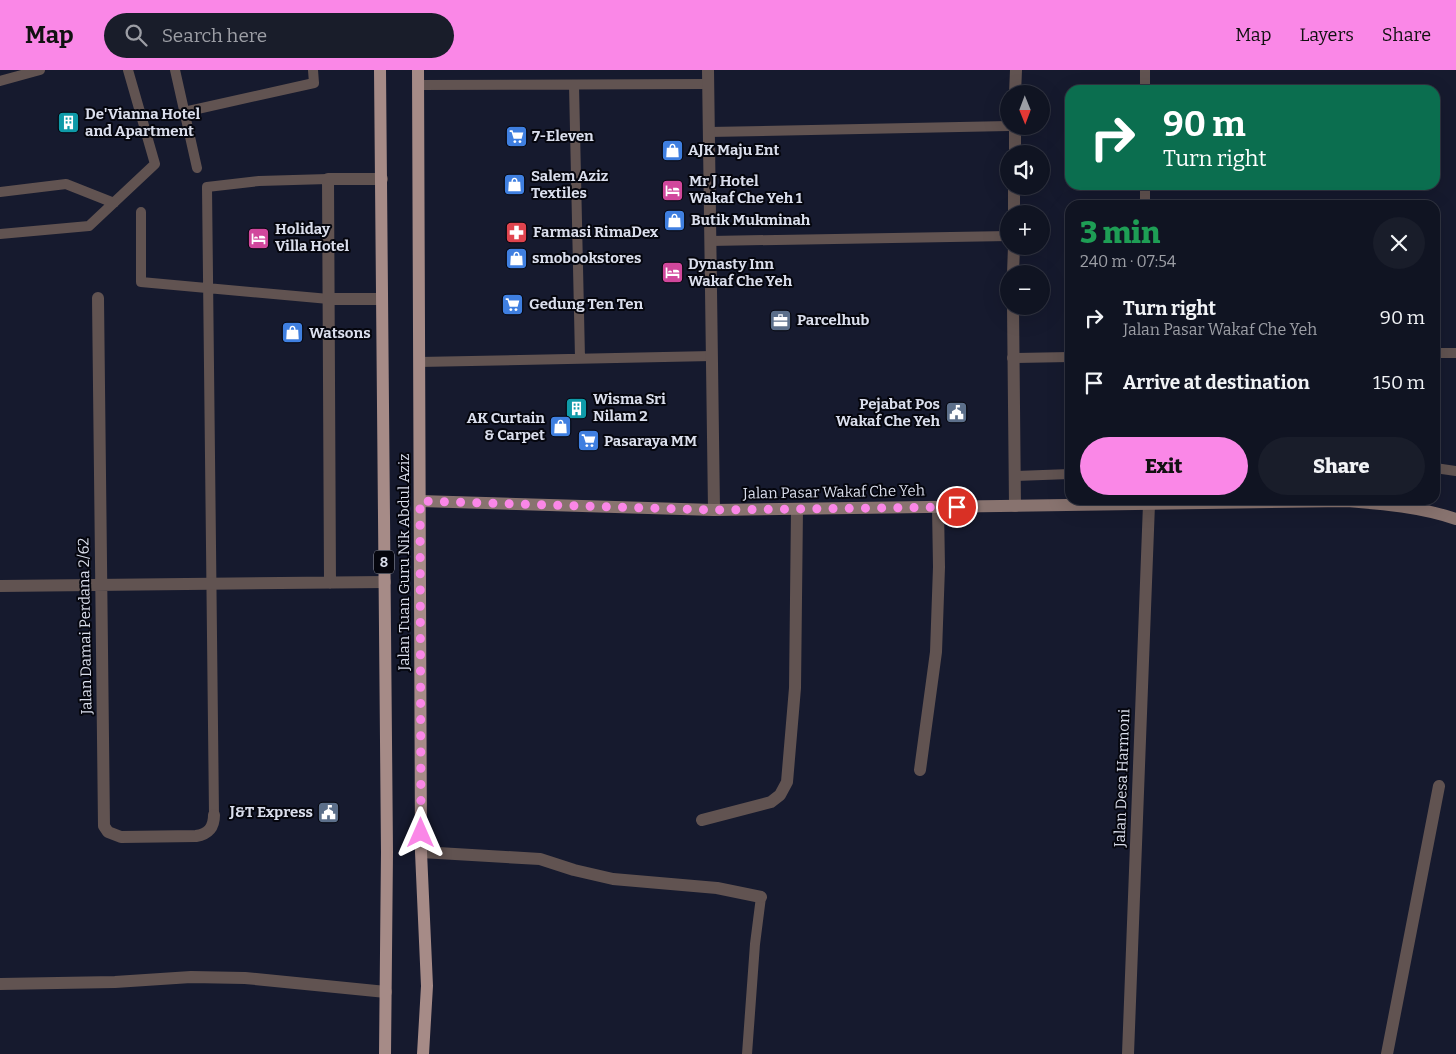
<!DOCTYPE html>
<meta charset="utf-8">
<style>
body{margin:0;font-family:Bitter,serif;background:#191d2a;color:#f1f3f6;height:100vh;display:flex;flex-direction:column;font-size:19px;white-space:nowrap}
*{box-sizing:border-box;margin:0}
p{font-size:16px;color:#9c9ea5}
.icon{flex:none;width:28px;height:28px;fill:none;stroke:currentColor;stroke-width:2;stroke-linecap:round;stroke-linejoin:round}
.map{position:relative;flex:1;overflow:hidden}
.panel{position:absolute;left:1065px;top:130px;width:375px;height:305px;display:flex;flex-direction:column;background:#101422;border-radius:15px;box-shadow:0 5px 20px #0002,0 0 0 1px #303340}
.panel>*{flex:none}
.banner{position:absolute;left:1065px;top:15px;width:375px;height:105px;border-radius:15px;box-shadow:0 5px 20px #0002,0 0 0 1px #303340;background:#0b6e4f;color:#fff;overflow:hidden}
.needle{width:32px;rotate:179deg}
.tools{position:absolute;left:1000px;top:15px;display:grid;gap:10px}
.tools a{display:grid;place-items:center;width:50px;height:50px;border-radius:50%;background:#101422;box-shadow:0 5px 20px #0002,0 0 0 1px #303340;font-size:25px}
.pin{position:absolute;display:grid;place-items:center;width:42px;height:42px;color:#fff;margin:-21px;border:2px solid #fff;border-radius:50%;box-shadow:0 1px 5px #0007}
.me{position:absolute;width:55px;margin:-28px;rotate:0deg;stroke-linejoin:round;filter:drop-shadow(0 0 4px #0008)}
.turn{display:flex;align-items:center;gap:18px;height:105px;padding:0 15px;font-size:22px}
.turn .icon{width:65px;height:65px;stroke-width:2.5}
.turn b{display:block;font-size:35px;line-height:42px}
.round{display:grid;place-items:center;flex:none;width:52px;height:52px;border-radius:26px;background:#191d2a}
.headline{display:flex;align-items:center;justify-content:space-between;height:85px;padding:0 15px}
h1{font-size:30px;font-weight:800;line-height:38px;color:#1e9e55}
.cta{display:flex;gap:10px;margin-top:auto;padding:10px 15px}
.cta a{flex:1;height:58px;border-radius:30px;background:#fa87e7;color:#111;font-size:20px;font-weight:800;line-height:58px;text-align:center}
.cta a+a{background:#191d2a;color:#f1f3f6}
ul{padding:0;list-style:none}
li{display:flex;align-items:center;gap:15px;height:65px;padding:0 15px}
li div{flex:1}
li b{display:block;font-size:19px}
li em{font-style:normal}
header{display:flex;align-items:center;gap:30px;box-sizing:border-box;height:70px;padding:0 25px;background:#fa87e7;color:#111}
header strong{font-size:24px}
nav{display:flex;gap:28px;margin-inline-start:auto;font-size:18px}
.search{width:350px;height:45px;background:#191d2a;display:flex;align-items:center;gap:12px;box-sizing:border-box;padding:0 18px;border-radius:28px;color:#9c9ea5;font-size:19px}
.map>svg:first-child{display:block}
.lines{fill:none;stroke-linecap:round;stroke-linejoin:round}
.lane{stroke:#615351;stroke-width:10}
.street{stroke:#615351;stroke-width:12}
.secondary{stroke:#88736f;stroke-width:12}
.primary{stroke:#a68b87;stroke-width:12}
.route{stroke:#fa87e7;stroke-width:9;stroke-dasharray:0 16.2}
.labels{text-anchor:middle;stroke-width:4;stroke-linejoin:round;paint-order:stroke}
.shield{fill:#05060e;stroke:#9a9da9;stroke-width:1}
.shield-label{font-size:14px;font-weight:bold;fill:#dadeec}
.poi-label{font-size:15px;font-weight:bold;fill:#dadeec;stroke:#05060e;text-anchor:start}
.street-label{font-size:15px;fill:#dadeec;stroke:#05060e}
</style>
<header>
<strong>Map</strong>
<div class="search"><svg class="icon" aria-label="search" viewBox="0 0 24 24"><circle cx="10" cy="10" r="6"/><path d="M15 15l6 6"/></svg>Search here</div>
<nav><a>Map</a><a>Layers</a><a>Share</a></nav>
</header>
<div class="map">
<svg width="1456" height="984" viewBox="0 0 1456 984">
<rect width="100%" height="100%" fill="#161a2e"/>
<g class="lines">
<path class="lane" d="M175 0 197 98
M1145 0V20
M0 11 40 0
M418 15 709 14
M574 15 580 288
M184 42 314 13 313 0
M709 62 1009 56
M1145 115V135
M0 122 66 114 114 133
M141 142V212L329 229
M0 164 89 156 155 94 128 0
M710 171 1009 166
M1435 283H1456
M1012 288 1070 287
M419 292 712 286
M1435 398 1456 401
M1014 406 1070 404
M214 745 207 117 259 111 328 109
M747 984 755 874 761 827"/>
<path class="street" d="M708 0 714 440
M1015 24 1016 0
M1015 84V56
M1014 144V116
M1013 204 1014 176
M98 228 104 756 108 762 121 767 196 766C208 764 214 758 214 745
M329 229H382
M1013 236 1015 436
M330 513 328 109H382
M0 516 385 512
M920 700 936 582 939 497 938 437
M702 750 771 732 780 725 787 712 795 618 797 439
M421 782 540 789 574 800 613 809 717 818 761 827
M0 914 115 912 191 907 245 908 386 922
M1128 984 1149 434
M1387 984 1439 716"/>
<path class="secondary" d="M420 431 714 440 1347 431C1384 434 1420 437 1456 449"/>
<path class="primary" d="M380 0 387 782 385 984
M418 0 421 782 427 916 423 984"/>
</g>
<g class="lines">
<path class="route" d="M421 763 420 431 714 440 957 437"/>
</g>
<defs>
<symbol id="building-square" viewBox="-11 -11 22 22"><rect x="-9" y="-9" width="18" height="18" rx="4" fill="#0f9aa8" stroke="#05060e"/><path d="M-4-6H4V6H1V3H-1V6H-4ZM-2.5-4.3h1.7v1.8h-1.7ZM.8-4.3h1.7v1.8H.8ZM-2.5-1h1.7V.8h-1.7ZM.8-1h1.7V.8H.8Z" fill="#fff"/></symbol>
<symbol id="supermarket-square" viewBox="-11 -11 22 22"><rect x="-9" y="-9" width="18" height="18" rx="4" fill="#3f7fe0" stroke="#05060e"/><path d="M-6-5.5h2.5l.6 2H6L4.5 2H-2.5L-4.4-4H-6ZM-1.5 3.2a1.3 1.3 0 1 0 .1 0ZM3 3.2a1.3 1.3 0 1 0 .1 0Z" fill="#fff"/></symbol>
<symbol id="shop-square" viewBox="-11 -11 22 22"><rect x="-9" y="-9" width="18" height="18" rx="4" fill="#3f7fe0" stroke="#05060e"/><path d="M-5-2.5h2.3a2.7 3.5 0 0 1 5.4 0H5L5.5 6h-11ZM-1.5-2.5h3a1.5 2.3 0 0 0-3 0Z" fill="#fff"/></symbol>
<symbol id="hotel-square" viewBox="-11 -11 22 22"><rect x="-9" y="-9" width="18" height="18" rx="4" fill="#d1479c" stroke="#05060e"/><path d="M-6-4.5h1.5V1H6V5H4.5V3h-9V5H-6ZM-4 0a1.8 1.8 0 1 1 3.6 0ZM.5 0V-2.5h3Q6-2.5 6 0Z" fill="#fff"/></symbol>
<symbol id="pharmacy-square" viewBox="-11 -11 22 22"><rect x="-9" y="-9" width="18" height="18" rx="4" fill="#e0444e" stroke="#05060e"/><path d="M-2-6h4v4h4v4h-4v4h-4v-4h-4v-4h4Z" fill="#fff"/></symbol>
<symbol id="office-square" viewBox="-11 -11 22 22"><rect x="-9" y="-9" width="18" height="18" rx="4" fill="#5c6f8a" stroke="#05060e"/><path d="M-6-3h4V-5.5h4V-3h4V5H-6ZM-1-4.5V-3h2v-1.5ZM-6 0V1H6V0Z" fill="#fff"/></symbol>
<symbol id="civic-square" viewBox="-11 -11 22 22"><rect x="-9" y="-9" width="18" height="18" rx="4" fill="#5c6f8a" stroke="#05060e"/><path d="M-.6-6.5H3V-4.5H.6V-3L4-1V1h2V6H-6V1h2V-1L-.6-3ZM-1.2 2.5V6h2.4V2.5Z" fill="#fff"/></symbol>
</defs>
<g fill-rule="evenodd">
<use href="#building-square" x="56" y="40" width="25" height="25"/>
<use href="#supermarket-square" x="504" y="54" width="25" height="25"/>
<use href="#shop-square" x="660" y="68" width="25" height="25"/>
<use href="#shop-square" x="502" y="102" width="25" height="25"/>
<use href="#hotel-square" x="660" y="108" width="25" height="25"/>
<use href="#shop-square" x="662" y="138" width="25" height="25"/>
<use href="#pharmacy-square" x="504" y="150" width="25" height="25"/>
<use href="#hotel-square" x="246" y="156" width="25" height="25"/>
<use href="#shop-square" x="504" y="176" width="25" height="25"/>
<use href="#hotel-square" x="660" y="190" width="25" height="25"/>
<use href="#supermarket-square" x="500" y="222" width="25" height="25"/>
<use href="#office-square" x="768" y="238" width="25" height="25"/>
<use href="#shop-square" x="280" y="250" width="25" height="25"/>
<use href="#building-square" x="564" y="326" width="25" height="25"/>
<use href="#civic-square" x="944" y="330" width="25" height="25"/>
<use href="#shop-square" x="548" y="344" width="25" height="25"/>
<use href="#supermarket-square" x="576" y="358" width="25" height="25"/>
<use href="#civic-square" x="316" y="730" width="25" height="25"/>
</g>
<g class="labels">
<rect class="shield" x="374" y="480.5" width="20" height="23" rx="4"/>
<g class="shield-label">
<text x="384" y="497">8</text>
</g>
<g class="poi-label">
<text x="85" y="49">De'Vianna Hotel<tspan x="85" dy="17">and Apartment</tspan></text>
<text x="532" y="71">7-Eleven</text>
<text x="688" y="85">AJK Maju Ent</text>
<text x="531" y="111">Salem Aziz<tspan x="531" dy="17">Textiles</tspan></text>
<text x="689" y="116">Mr J Hotel<tspan x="689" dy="17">Wakaf Che Yeh 1</tspan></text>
<text x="691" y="155">Butik Mukminah</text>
<text x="275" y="164">Holiday<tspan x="275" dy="17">Villa Hotel</tspan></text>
<text x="533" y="167">Farmasi RimaDex</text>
<text x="532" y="193">smobookstores</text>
<text x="688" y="199">Dynasty Inn<tspan x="688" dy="17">Wakaf Che Yeh</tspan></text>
<text x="529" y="239">Gedung Ten Ten</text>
<text x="797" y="255">Parcelhub</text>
<text x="309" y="268">Watsons</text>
<text x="593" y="334">Wisma Sri<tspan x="593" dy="17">Nilam 2</tspan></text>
<text x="940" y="339" text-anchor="end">Pejabat Pos<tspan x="940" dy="17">Wakaf Che Yeh</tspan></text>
<text x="545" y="353" text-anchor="end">AK Curtain<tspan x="545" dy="17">&amp; Carpet</tspan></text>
<text x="604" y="376">Pasaraya MM</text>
<text x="313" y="747" text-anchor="end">J&amp;T Express</text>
</g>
<g class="street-label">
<text transform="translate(834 422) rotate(-1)" y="5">Jalan Pasar Wakaf Che Yeh</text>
<text transform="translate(404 492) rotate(-90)" y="5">Jalan Tuan Guru Nik Abdul Aziz</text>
<text transform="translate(85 556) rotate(-91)" y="5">Jalan Damai Perdana 2/62</text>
<text transform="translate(1122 708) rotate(-88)" y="5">Jalan Desa Harmoni</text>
</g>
</g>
</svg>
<div class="tools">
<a><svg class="needle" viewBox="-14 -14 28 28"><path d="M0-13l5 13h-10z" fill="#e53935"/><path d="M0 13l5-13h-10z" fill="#9c9ea5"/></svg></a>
<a><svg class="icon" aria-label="sound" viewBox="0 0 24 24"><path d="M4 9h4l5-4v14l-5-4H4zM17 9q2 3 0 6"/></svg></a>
<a>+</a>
<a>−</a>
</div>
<div class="pin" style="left:957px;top:437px;background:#d93025"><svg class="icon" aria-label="arrive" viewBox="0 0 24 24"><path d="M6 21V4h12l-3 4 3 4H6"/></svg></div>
<svg class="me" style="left:421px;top:763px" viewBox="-20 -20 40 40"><path d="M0-17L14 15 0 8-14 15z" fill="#fa87e7" stroke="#fff" stroke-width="4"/></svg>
<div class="banner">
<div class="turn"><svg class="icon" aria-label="right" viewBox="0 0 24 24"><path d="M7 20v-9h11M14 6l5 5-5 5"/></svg><div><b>90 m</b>Turn right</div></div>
</div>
<section class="panel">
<div class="headline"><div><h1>3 min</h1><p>240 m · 07:54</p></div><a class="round"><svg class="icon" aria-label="close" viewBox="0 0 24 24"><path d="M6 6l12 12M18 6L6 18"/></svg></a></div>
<ul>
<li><svg class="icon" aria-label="right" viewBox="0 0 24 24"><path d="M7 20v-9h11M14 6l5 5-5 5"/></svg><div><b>Turn right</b><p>Jalan Pasar Wakaf Che Yeh</p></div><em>90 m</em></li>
<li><svg class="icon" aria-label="arrive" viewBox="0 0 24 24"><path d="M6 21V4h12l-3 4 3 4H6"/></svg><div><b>Arrive at destination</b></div><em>150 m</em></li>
</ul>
<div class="cta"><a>Exit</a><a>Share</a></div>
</section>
</div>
